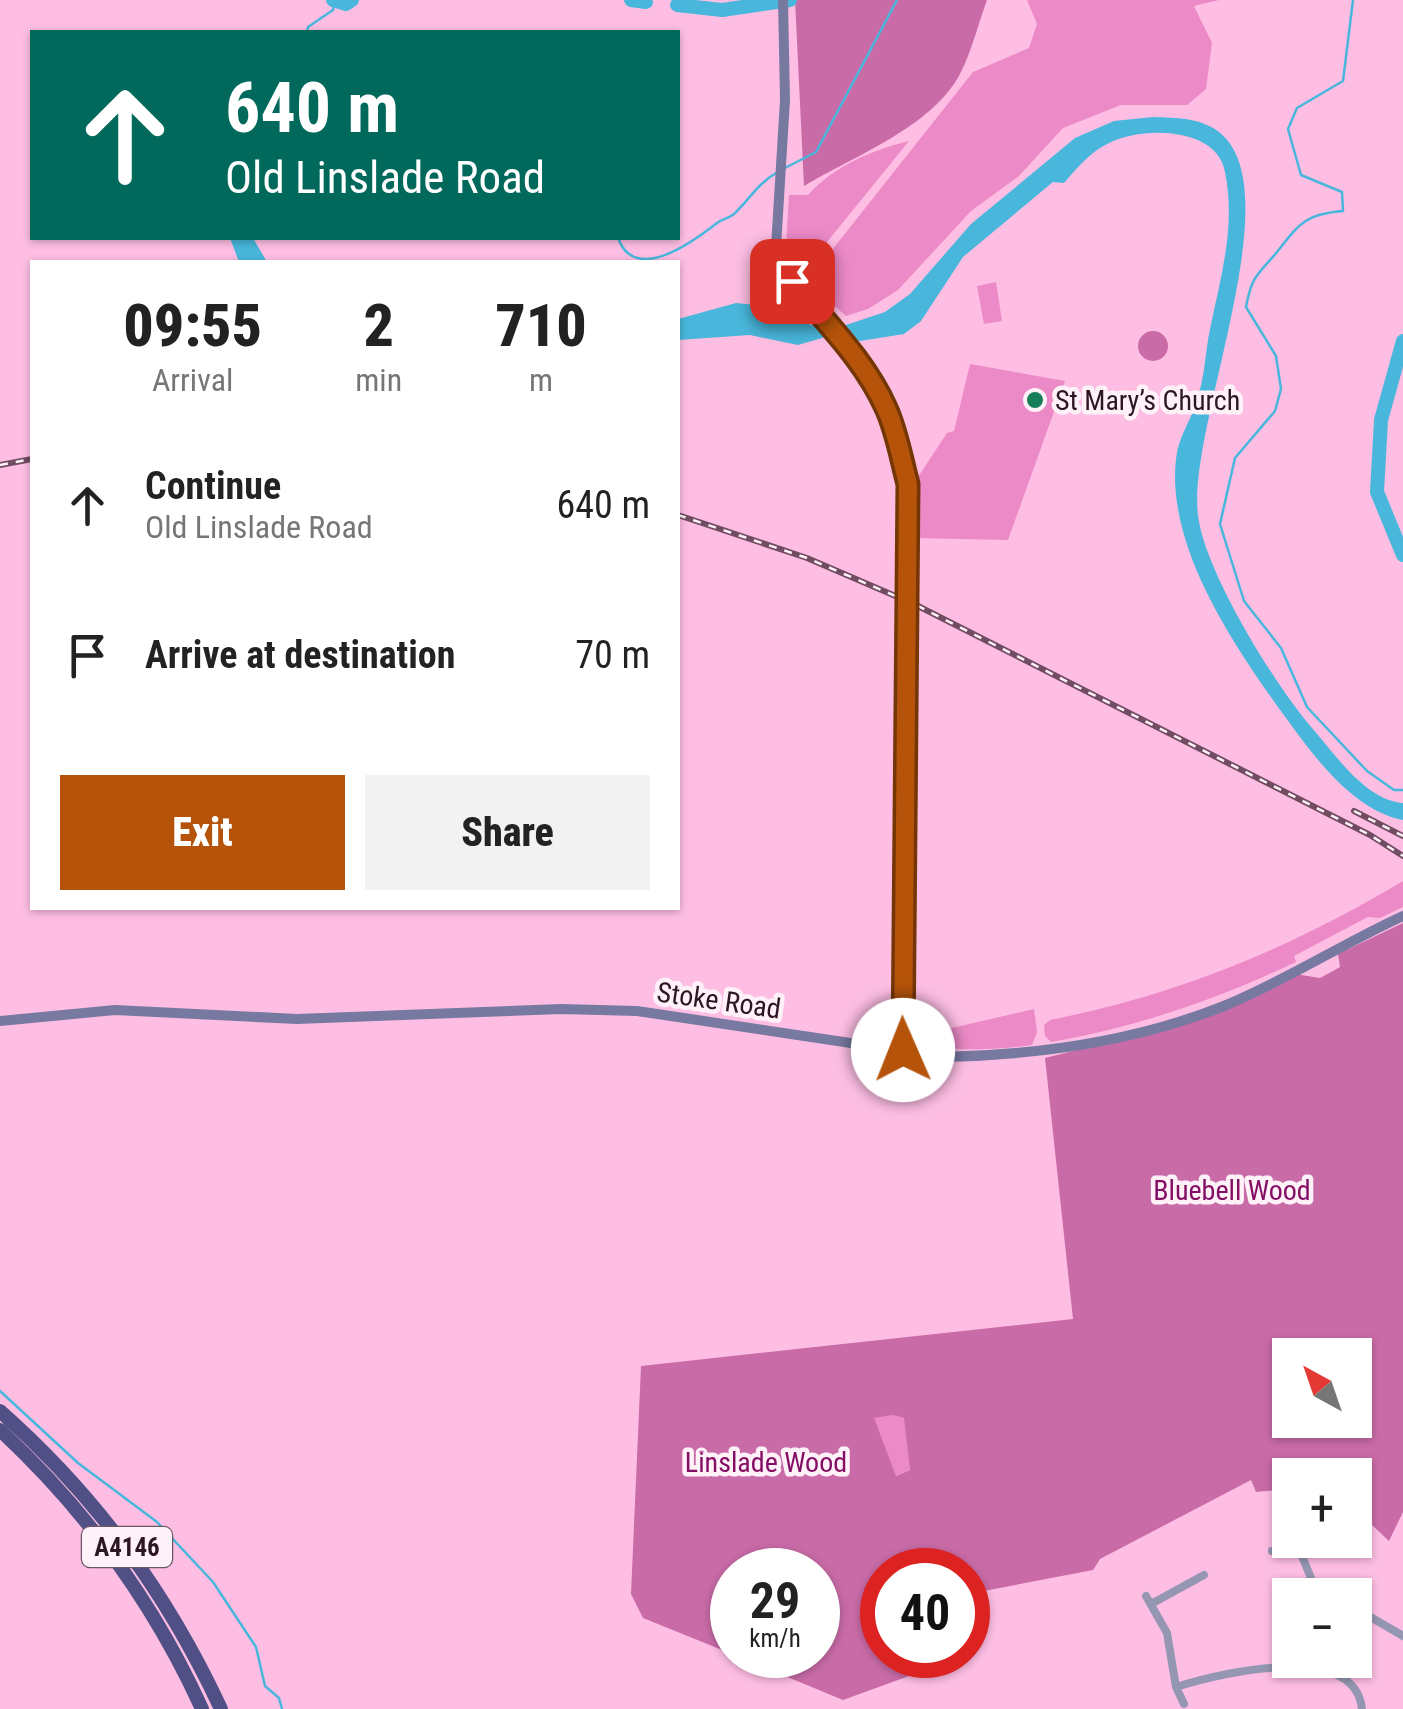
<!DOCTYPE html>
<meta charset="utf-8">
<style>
body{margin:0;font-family:"Roboto Condensed",sans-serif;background:#f2f2f2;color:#222;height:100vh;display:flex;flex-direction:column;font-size:38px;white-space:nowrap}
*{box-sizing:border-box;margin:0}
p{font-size:32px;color:#767676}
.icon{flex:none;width:55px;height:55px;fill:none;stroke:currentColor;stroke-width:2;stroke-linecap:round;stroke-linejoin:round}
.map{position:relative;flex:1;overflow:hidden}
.sheet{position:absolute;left:30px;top:260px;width:650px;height:650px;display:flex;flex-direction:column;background:#fff;border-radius:0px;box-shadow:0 2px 8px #0004}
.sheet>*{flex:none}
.top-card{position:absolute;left:30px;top:30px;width:650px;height:210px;border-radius:0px;box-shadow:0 2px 8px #0004;background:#00695c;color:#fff;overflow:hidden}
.needle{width:65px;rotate:320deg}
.tools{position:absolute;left:1272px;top:1338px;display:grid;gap:20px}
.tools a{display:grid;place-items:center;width:100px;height:100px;border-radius:0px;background:#fff;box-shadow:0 2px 8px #0004;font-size:50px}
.speed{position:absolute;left:710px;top:1548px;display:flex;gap:20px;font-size:50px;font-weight:700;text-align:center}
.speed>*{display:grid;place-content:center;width:130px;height:130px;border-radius:50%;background:#fff;box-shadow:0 2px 8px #0004;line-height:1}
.speed small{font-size:25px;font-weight:400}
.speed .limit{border:15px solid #d22;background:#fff;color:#111}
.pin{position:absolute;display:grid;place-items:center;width:85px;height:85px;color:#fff;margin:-42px;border-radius:20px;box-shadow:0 5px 15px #0006}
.me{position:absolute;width:110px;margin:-55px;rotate:359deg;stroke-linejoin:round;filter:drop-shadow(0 0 8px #0008)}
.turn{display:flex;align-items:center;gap:35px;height:210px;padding:0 30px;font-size:45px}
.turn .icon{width:130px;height:130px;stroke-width:2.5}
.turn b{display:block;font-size:70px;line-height:85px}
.eta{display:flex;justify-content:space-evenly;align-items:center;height:170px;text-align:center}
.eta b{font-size:60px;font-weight:800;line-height:70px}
.primary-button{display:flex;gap:20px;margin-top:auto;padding:20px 30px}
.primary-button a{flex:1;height:115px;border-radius:0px;background:#b45309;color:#fff;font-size:40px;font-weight:800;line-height:115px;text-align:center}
.primary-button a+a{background:#f2f2f2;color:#222}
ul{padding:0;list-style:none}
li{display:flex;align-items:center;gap:30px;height:150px;padding:0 30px}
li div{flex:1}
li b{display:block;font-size:38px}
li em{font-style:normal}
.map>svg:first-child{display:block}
.green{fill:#ec8ac7}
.forest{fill:#c96ba7;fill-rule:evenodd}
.water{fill:#48b7db}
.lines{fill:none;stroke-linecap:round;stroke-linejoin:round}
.stream{stroke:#48b7db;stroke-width:2.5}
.river{stroke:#48b7db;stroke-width:14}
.street{stroke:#9597b2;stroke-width:8}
.secondary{stroke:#7779a0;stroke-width:10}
.highway{stroke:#505086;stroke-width:14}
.rail-casing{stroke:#714c62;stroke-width:6}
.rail{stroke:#fef1f8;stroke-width:2.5;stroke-dasharray:8;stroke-linecap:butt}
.route-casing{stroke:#753606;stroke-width:25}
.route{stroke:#b45309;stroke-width:18}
.poi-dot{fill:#167e58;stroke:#fef1f8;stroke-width:4}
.labels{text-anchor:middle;stroke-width:9;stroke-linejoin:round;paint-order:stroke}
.shield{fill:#fef1f8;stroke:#6c5864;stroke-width:2.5}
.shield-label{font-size:25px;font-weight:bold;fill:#2d1624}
.poi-label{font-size:28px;fill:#2d1624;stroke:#fef1f8;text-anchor:start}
.street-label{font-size:28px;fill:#2d1624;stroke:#fef1f8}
.park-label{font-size:28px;fill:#840e64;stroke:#fef1f8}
</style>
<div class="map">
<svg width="1403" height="1709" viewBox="0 0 1403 1709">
<rect width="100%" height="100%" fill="#febee4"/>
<path class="green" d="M1027 0H1219L1194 6 1212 43 1206 89 1187 105H1121L1063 128 1019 176 971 211 898 290 868 309 846 316 826 298 825 286 813 274 973 72 1029 48 1037 24Z
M909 141 814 258 799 266 786 246 789 195H808C834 166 872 150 909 141Z
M996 282 1002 321 984 324 977 286Z
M970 364 1065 381 1008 540 915 538 912 486 947 433 954 431Z
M1403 881V907L1380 918 1368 917 1294 956 1296 962C1217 999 1138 1027 1051 1042L1045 1036 1044 1025 1050 1020C1178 995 1291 948 1403 881Z
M1034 1009 1037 1032 1032 1045C1004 1049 925 1056 908 1033L913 1012 943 1030Z
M893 1415 905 1418 910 1470 895 1476 873 1417Z"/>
<path class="forest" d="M795 0H987C978 24 972 51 960 74 932 127 854 156 804 186Z
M1138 346a15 15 0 1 1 30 0a15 15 0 1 1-30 0Z
M1403 923V1512L1389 1541 1355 1509V1475H1290V1489L1256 1492 1251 1480 1100 1559 1093 1570 968 1594V1570L901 1566 882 1570V1593L875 1602 882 1613V1655H941L942 1664 843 1700 734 1655H818V1570H732V1654L643 1618 631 1594 641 1366 1073 1319 1045 1058 1173 1026 1295 974 1320 978 1340 967 1338 954ZM1290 1355H1355V1420H1290ZM893 1415 904 1418 910 1470 896 1476 874 1418Z"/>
<path class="water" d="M1153 117C1176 118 1199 117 1219 132 1293 190 1187 427 1198 515 1204 570 1274 684 1312 728 1335 754 1365 800 1403 803V820C1354 811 1314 757 1286 718 1236 649 1166 548 1176 459 1178 438 1190 422 1196 403 1205 378 1205 353 1210 329 1221 276 1236 226 1225 172 1217 127 1143 126 1109 143 1090 152 1078 167 1064 183L1053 182 963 257 921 321 904 334 860 341 829 336 798 345 750 335 678 340V319L736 303 756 305 828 331 885 312 910 294 971 224 1075 138 1114 121Z
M230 238H253L267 262H239Z"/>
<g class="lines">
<path class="stream" d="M1353 0 1343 81 1297 108 1288 129 1301 175 1342 192 1343 211C1305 214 1299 224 1277 252 1257 276 1252 275 1246 307L1276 356 1281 389 1275 411 1235 458 1220 524 1244 601 1281 648 1307 707 1367 771 1394 790H1403
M307 32 308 27 333 10 334 2
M783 169 816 152 897 0
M618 238C635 285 694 241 717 223 724 218 732 218 737 211 751 197 758 184 776 173
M0 1391 78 1463 157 1522 213 1582 256 1647 265 1686 279 1698 282 1709"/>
<path class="river" d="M333 0 346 4 352 0
M631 0 646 2
M677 5 722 10 790 0
M1403 341 1381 420 1377 492 1403 555"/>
<path class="street" d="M1297 1544 1318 1595
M1272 1551 1316 1543
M1146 1596 1167 1633 1176 1687C1219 1674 1355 1640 1362 1709
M1151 1604 1204 1575
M1355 1608 1403 1636
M1176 1687 1184 1704"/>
<path class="secondary" d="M783 0 785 100 776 247 786 274 832 325 873 384 897 437 908 484 903 1050
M0 1021 115 1010 297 1019 561 1009 637 1011 944 1057C1037 1055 1136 1041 1224 1006 1285 981 1342 944 1403 916"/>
<path class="highway" d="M0 1411C96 1496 167 1593 221 1709
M0 1430C87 1511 153 1601 202 1709"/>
<defs>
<path id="rail" d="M0 465 32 459
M678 515 807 558 914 604 1370 835 1403 856
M1354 811 1403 836"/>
</defs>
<use href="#rail" class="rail-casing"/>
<use href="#rail" class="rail"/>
</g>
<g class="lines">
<defs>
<path id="route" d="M792 281C825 322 864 359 886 408 897 432 901 458 908 484L903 1050"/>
</defs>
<use href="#route" class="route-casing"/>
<use href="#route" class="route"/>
</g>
<circle class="poi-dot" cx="1035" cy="400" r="10"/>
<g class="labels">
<rect class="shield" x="82" y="1527" width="90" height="40" rx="8"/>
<g class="shield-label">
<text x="127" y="1556">A4146</text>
</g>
<g class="poi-label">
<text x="1055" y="410">St Mary’s Church</text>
</g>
<g class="street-label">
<text transform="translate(719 1000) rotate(8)" y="10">Stoke Road</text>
</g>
<g class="park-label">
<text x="1232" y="1200">Bluebell Wood</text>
<text x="766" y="1472">Linslade Wood</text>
</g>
</g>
</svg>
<div class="tools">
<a><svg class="needle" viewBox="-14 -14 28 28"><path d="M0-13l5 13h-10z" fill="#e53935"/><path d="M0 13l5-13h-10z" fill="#767676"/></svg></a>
<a>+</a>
<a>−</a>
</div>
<div class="speed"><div>29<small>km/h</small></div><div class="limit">40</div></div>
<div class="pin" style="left:792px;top:281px;background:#d93025"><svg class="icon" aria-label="arrive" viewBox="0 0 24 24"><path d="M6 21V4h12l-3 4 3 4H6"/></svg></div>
<svg class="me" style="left:903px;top:1050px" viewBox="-20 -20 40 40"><circle r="19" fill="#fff"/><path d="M0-13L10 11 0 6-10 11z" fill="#b45309"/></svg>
<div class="top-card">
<div class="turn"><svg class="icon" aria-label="ahead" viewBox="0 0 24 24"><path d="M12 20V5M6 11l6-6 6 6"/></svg><div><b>640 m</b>Old Linslade Road</div></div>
</div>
<section class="sheet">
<div class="eta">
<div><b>09:55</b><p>Arrival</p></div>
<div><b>2</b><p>min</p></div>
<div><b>710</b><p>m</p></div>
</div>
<ul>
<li><svg class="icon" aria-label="ahead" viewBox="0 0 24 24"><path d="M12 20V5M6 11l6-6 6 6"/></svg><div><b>Continue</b><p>Old Linslade Road</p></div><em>640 m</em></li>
<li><svg class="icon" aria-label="arrive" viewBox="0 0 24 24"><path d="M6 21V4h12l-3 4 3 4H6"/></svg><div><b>Arrive at destination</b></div><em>70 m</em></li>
</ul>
<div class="primary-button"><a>Exit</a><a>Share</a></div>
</section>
</div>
